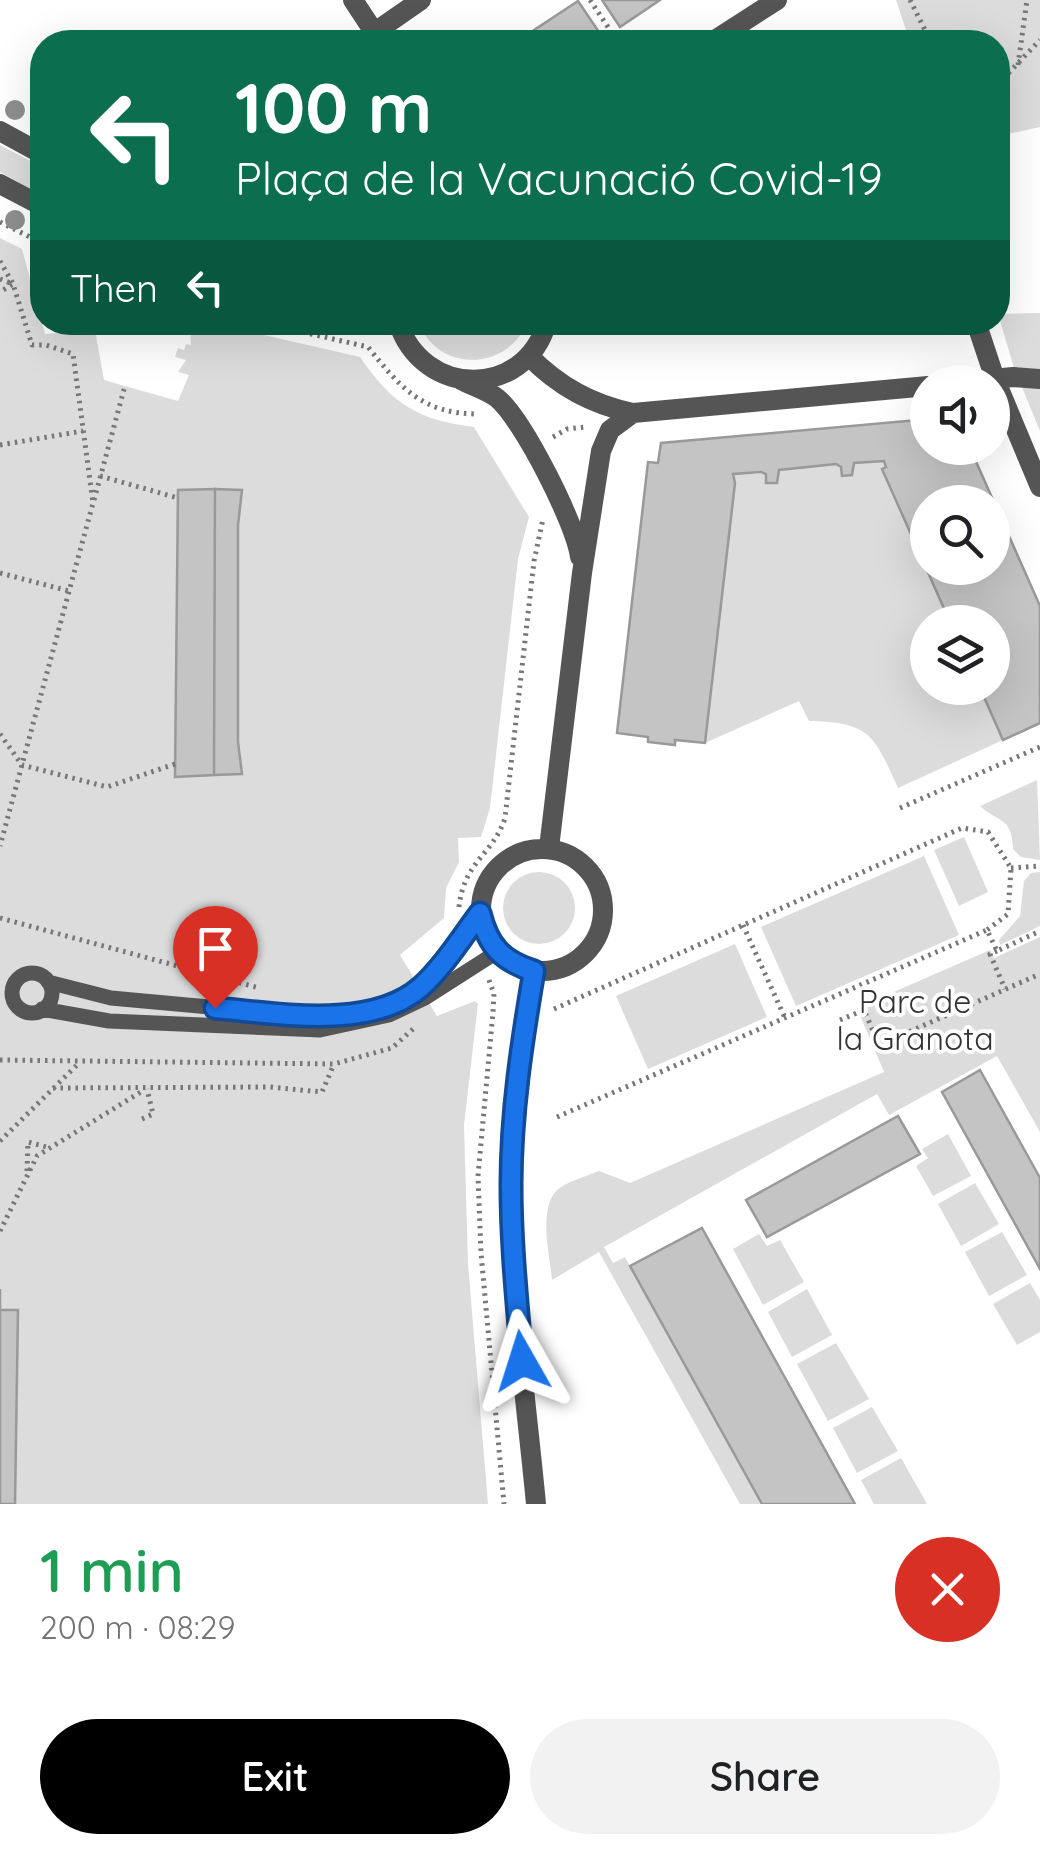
<!DOCTYPE html>
<meta charset="utf-8">
<style>
body{margin:0;font-family:Quicksand,sans-serif;background:#f2f2f2;color:#202124;height:100vh;display:flex;flex-direction:column;font-size:38px;white-space:nowrap}
*{box-sizing:border-box;margin:0}
p{font-size:32px;color:#757577}
.icon{flex:none;width:55px;height:55px;fill:none;stroke:currentColor;stroke-width:2;stroke-linecap:round;stroke-linejoin:round}
.map{position:relative;height:1504px;overflow:hidden}
.side{display:flex;flex-direction:column;background:#fff;flex:1}
.side>*{flex:none}
.hud{position:absolute;left:30px;top:30px;width:980px;height:305px;border-radius:40px;box-shadow:0 10px 40px #0002;background:#0b6e4f;color:#fff;overflow:hidden}
.controls{position:absolute;left:910px;top:365px;display:grid;gap:20px}
.controls a{display:grid;place-items:center;width:100px;height:100px;border-radius:50%;background:#fff;box-shadow:0 10px 40px #0002;font-size:50px}
.pin{position:absolute;display:grid;place-items:center;width:85px;height:85px;color:#fff;margin:-102px -42px;border-radius:50% 50% 50% 0;rotate:-45deg;box-shadow:0 0 10px #0007}
.pin .icon{rotate:45deg}
.me{position:absolute;width:110px;margin:-55px;rotate:354deg;stroke-linejoin:round;filter:drop-shadow(0 0 8px #0008)}
.turn{display:flex;align-items:center;gap:35px;height:210px;padding:0 40px;font-size:45px}
.turn .icon{width:130px;height:130px;stroke-width:2.5}
.turn b{display:block;font-size:70px;line-height:85px}
.then{display:flex;align-items:center;height:95px;padding:0 40px;background:#0003;gap:20px;font-size:38px}
.round{display:grid;place-items:center;flex:none;width:105px;height:105px;border-radius:52px;background:#f2f2f2}
.overview{display:flex;align-items:center;justify-content:space-between;height:170px;padding:0 40px}
h1{font-size:60px;font-weight:600;line-height:75px;color:#1e9e55}
.cta{display:flex;gap:20px;margin-top:auto;padding:20px 40px}
.cta a{flex:1;height:115px;border-radius:60px;background:#000;color:#fff;font-size:40px;font-weight:600;line-height:115px;text-align:center}
.cta a+a{background:#f2f2f2;color:#202124}
.map>svg:first-child{display:block}
.green{fill:#dcdcdc}
.building{fill:#c4c4c4;stroke:#999;stroke-width:2.5;fill-rule:evenodd}
.lines{fill:none;stroke-linecap:round;stroke-linejoin:round}
.path{stroke:#777;stroke-width:5;stroke-dasharray:2.5 5;stroke-linecap:butt}
.service{stroke:#555;stroke-width:15}
.minor{stroke:#555;stroke-width:20}
.tree{fill:#8f8f8f}
.route-casing{stroke:#114b97;stroke-width:25}
.route{stroke:#1a73e8;stroke-width:18}
.labels{text-anchor:middle;stroke-width:8;stroke-linejoin:round;paint-order:stroke}
.park-label{font-size:32px;fill:#333;stroke:#fff}
</style>
<div class="map">
<svg width="1040" height="1504" viewBox="0 0 1040 1504">
<rect width="100%" height="100%" fill="#fff"/>
<path class="green" d="M896 0H1040V127L998 136V42H910Z
M0 145 42 167V195L0 172Z
M0 238 22 249 45 334 95 330 104 380 178 401 189 375 178 372 186 360 175 357 178 348 184 350 186 344 191 345 190 331 206 335 211 323 360 357C392 404 418 420 474 427L529 517 518 559 490 808 481 837 458 838 459 862 446 888 444 918 400 955 437 1016 475 1001 478 1004 464 1125 468 1264 488 1504H0Z
M1040 313V431L1014 368 998 314Z
M419 323H527C507 371 438 373 419 323Z
M884 461 886 467 882 470 950 622H928V688H980L1003 740 898 788C874 735 870 722 809 721L799 701 705 743 735 483 733 474H766L767 483H776L779 470 836 464 841 467 842 476H851L854 463Z
M1037 780 1040 860 1021 857 1013 849C1012 817 999 823 980 806Z
M964 837 988 892 959 906 934 850Z
M924 856 959 935 796 1006 761 927Z
M503 908a36 36 0 1 1 72 0a36 36 0 1 1-72 0Z
M1040 872V926L1000 945 999 940 1020 916 1024 881 1031 873Z
M1040 937V1132L997 1056 889 1115 877 1094 604 1247 613 1263 625 1257 762 1504H740L599 1252 552 1280C550 1255 536 1203 561 1187 572 1180 587 1176 599 1171L630 1183 884 1072 857 1008 990 950 994 958Z
M735 944 767 1017 648 1069 616 996Z
M948 1134 971 1176 933 1196 916 1166 928 1158 922 1149Z
M975 1183 999 1224 961 1246 938 1204Z
M1002 1232 1027 1275 989 1296 965 1252Z
M759 1234 767 1246 780 1240 804 1282 763 1305 733 1249Z
M1030 1283 1040 1300V1332L1017 1345 993 1304Z
M807 1289 832 1335 792 1357 768 1312Z
M836 1343 869 1399 828 1421 797 1364Z
M872 1407 898 1451 857 1473 833 1428Z
M901 1458 927 1504H874L861 1480Z"/>
<path class="building" d="M602 0H660L620 27Z
M578 1 603 38 596 42H516Z
M928 419V448H970L1040 606V723L1003 740 980 688H992V622H950L882 469 886 467 884 461 854 463 852 475 842 476 841 467 836 464 779 470 777 483H766V474L761 472 733 474 735 483 705 743 675 740V745L648 742V737L617 733 648 462 658 463 661 443ZM928 502H992V568H928Z
M215 489 242 490 238 525V742L242 774 214 775Z
M215 489 214 775 175 777 178 490Z
M980 1070 1040 1178V1269L942 1092Z
M898 1116 920 1154 767 1237 746 1200Z
M702 1228 855 1504H762L630 1266Z
M0 1289V1310H18L15 1504H0Z"/>
<g class="lines">
<path class="path" d="M590 0 618 42
M910 0 931 42
M1018 65 1027 0
M998 84 1040 40
M0 222 42 243
M0 261 13 284 32 345H46L73 354 93 503 0 846
M0 279 13 284 0 292
M259 322 368 347C400 387 422 414 478 414
M553 437 567 429 585 427
M0 445 83 431
M100 476 178 498
M94 500 125 386
M0 573 69 591
M0 734 22 765 107 787 175 764
M900 808 1040 747
M1011 868 1040 866
M459 907C464 861 493 855 505 818L534 561 543 519
M0 918 259 988
M743 925 785 1018
M997 951 990 954 1005 989
M489 980 494 994 493 1012 478 1176 481 1253 504 1504
M554 1009 962 828 988 832 1011 868 1008 914 987 930
M840 1020 864 1010 879 1045 1040 974
M0 1060 334 1064 392 1048 413 1029
M53 1088 270 1087 322 1092 334 1064
M557 1117 987 930 997 951 1040 931
M142 1119 153 1114 147 1089
M0 1141 80 1062
M27 1171 28 1142 50 1148
M0 1231 37 1156 144 1090"/>
<path class="service" d="M12 993a20 20 0 1 1 40 0a20 20 0 1 1-40 0Z
M48 982 111 998 319 1017 384 1007 420 988 480 913
M42 1009 109 1021 320 1030 389 1015 425 998 497 952"/>
<path class="minor" d="M353 0 380 41
M375 32 421 0
M712 42 777 0
M0 131 42 154
M0 184 42 206
M398 322C422 398 525 400 547 322
M976 322 995 379 1040 487
M529 356C558 386 593 405 633 413L928 386
M461 380C472 386 487 390 497 398 522 418 576 524 580 557
M961 382 1013 377 1040 379
M549 848 582 573 601 451 610 430 633 413
M481 910a61 61 0 1 1 122 0a61 61 0 1 1-122 0Z
M534 971C523 1041 511 1112 511 1184 510 1290 526 1398 536 1504"/>
</g>
<g class="tree">
<circle cx="15" cy="110" r="10"/>
<circle cx="15" cy="220" r="10"/>
</g>
<g class="lines">
<defs>
<path id="route" d="M215 1008C276 1013 371 1031 421 987 444 966 462 937 480 913 488 946 502 961 534 971 522 1041 511 1113 511 1185 511 1244 517 1302 522 1361"/>
</defs>
<use href="#route" class="route-casing"/>
<use href="#route" class="route"/>
</g>
<g class="labels">
<g class="park-label">
<text x="915" y="1013">Parc de<tspan x="915" dy="37">la Granota</tspan></text>
</g>
</g>
</svg>
<div class="controls">
<a><svg class="icon" aria-label="sound" viewBox="0 0 24 24"><path d="M4 9h4l5-4v14l-5-4H4zM17 9q2 3 0 6"/></svg></a>
<a><svg class="icon" aria-label="search" viewBox="0 0 24 24"><circle cx="10" cy="10" r="6"/><path d="M15 15l6 6"/></svg></a>
<a><svg class="icon" aria-label="layers" viewBox="0 0 24 24"><path d="M12 4l9 5-9 5-9-5zM3 14l9 5 9-5"/></svg></a>
</div>
<div class="pin" style="left:215px;top:1008px;background:#d93025"><svg class="icon" aria-label="arrive" viewBox="0 0 24 24"><path d="M6 21V4h12l-3 4 3 4H6"/></svg></div>
<svg class="me" style="left:522px;top:1361px" viewBox="-20 -20 40 40"><path d="M0-17L14 15 0 8-14 15z" fill="#1a73e8" stroke="#fff" stroke-width="4"/></svg>
<div class="hud">
<div class="turn"><svg class="icon" aria-label="left" viewBox="0 0 24 24"><path d="M17 20v-9H6M10 6l-5 5 5 5"/></svg><div><b>100 m</b>Plaça de la Vacunació Covid-19</div></div>
<div class="then">Then<svg class="icon" aria-label="left" viewBox="0 0 24 24"><path d="M17 20v-9H6M10 6l-5 5 5 5"/></svg></div>
</div>
</div>
<section class="side">
<div class="overview"><div><h1>1 min</h1><p>200 m · 08:29</p></div><a class="round" style="background:#d93025;color:#fff"><svg class="icon" aria-label="close" viewBox="0 0 24 24"><path d="M6 6l12 12M18 6L6 18"/></svg></a></div>
<div class="cta"><a>Exit</a><a>Share</a></div>
</section>
